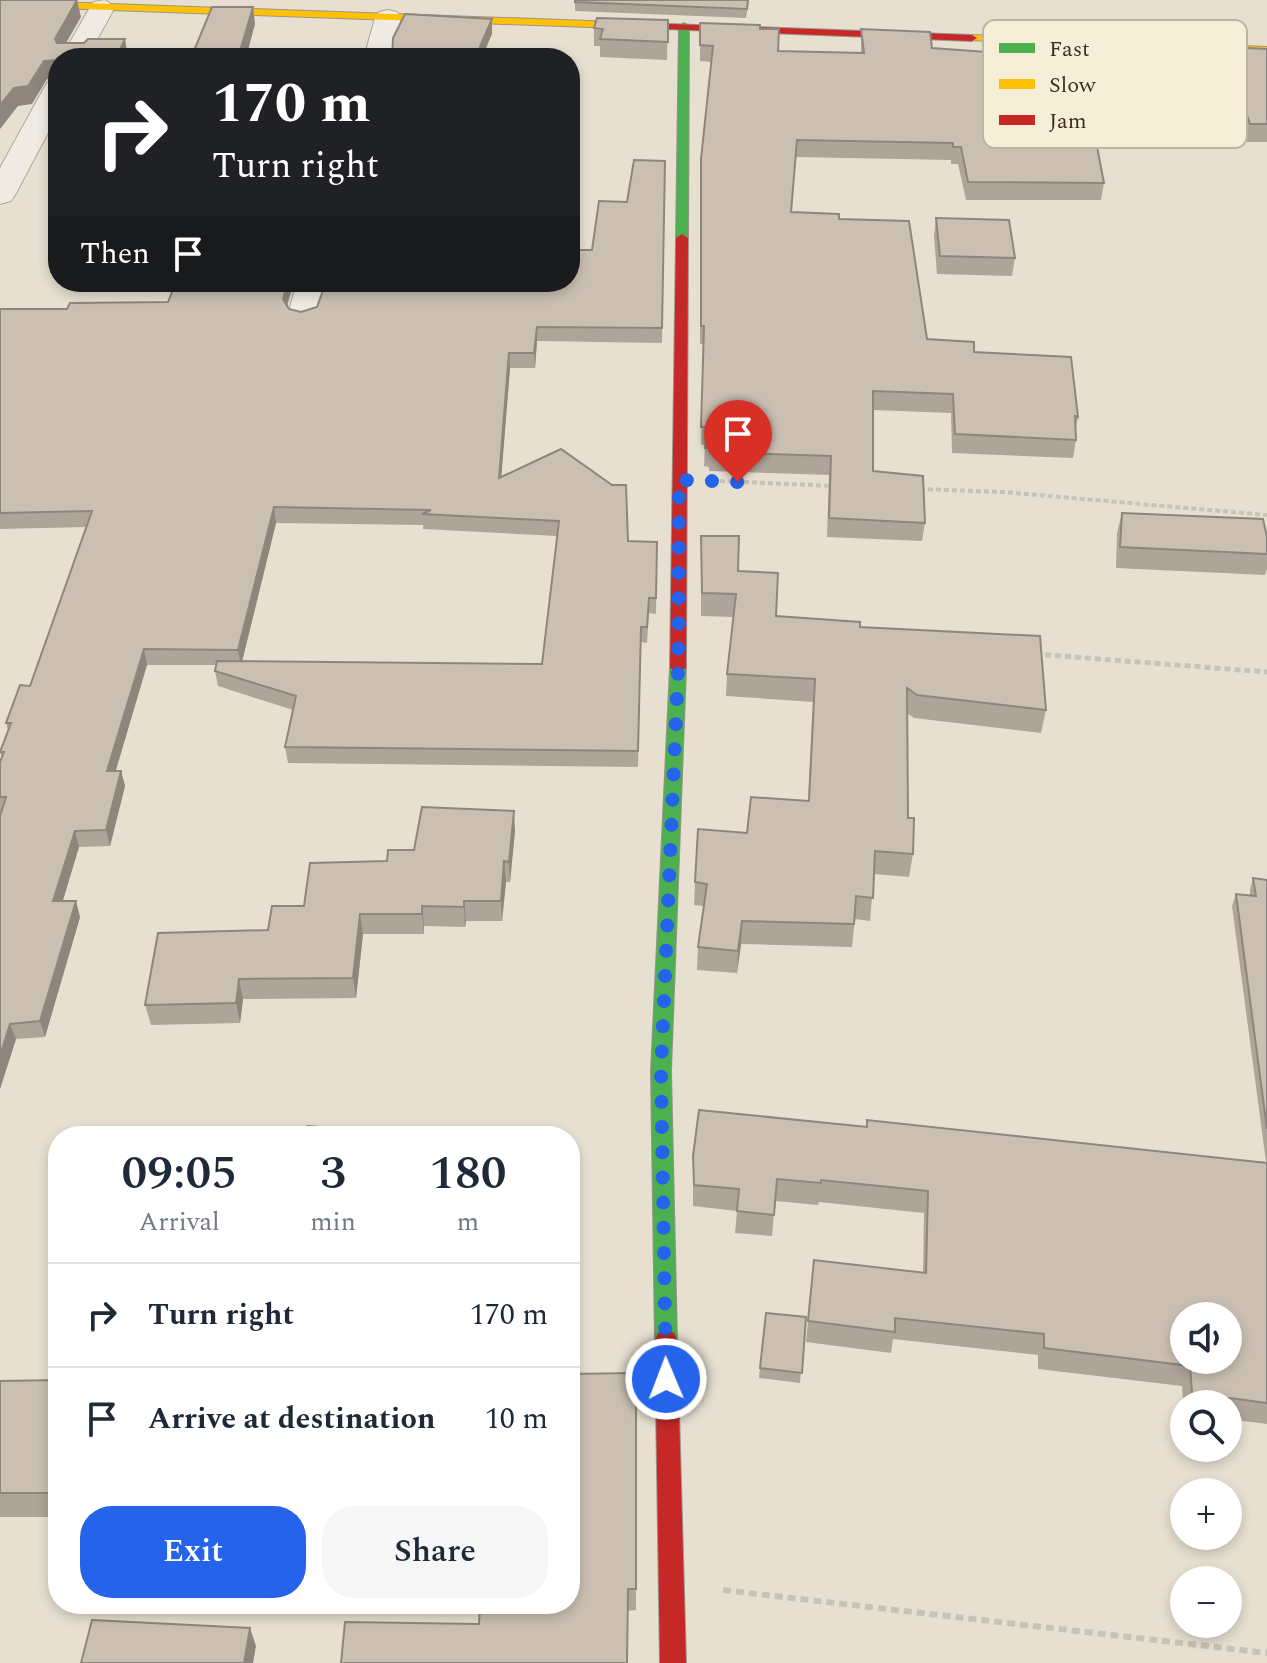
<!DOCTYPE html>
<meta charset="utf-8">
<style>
body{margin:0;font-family:Spectral,serif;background:#f6f6f7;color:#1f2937;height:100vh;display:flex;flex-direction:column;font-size:30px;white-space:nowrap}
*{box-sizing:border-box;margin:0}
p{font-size:26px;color:#747a83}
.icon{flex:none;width:44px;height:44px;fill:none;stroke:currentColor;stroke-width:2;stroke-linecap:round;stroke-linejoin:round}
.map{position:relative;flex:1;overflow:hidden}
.side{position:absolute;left:48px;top:1126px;width:532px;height:488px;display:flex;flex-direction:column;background:#fff;border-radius:32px;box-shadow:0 4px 12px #0003}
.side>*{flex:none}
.banner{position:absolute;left:48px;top:48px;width:532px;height:244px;border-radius:32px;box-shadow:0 4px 12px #0003;background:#202124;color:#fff;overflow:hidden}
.fabs{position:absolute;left:1170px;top:1302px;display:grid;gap:16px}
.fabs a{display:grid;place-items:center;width:72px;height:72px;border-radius:50%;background:#fff;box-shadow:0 4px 12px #0003;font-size:40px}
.pin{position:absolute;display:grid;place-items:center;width:68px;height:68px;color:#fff;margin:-82px -34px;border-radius:50% 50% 50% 0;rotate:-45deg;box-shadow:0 0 8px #0007}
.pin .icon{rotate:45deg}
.me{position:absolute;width:88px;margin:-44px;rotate:359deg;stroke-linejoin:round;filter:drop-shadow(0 0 6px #0008)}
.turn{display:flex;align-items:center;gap:28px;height:168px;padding:0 32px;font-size:36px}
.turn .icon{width:104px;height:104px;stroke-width:2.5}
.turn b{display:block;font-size:56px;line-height:68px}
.then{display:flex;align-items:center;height:76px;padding:0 32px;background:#0003;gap:16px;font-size:30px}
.eta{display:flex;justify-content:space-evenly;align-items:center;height:136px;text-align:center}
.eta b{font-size:48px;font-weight:600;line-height:56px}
.primary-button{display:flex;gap:16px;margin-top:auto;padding:16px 32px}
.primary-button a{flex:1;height:92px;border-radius:32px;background:#2563eb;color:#fff;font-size:32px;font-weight:600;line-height:92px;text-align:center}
.primary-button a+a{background:#f6f6f7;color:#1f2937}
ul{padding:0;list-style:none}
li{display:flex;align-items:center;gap:24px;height:104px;padding:0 32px;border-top:2px solid #e0e1e3}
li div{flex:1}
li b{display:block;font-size:30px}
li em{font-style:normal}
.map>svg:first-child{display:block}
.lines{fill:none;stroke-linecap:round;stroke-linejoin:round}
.street-casing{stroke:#ada599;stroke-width:2}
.fast-casing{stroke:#9c958a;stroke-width:2}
.slow-casing{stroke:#9c958a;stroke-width:2}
.jam-casing{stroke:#9c958a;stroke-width:2}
.path-far2{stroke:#c8c2b9;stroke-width:4;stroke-dasharray:5 3;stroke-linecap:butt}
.path-far1{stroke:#c8c2b9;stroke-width:5;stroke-dasharray:6 4;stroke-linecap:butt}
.path{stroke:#c8c2b9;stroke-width:6;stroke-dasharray:8 5;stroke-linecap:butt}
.street{fill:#efebe3;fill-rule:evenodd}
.fast{fill:#4caf50;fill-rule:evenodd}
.slow{fill:#ffc107;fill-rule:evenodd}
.jam{fill:#c62828;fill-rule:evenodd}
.wall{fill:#afa499;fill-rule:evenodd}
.shaded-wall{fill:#8e867d}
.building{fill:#cbbfb2;stroke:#8e867d;stroke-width:2;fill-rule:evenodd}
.route{stroke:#2563eb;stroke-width:14;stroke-dasharray:0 25.2}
.key{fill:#f7eed8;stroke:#bfb4a1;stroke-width:2}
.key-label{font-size:22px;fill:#3d2e20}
</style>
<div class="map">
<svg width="1267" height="1663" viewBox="0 0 1267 1663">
<rect width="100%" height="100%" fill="#e7e0d1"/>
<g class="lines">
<defs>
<path id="street" d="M105 0 115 7 87 58H61L93 2Z
M388 10 397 12 401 18 390 58H364L375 18 379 12Z
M58 80V114L15 195 11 201 0 204V168L44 88 48 82Z
M297 282H329L316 321 304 324 292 321 288 314Z"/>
<path id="fast" d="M684 23 689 26 688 238 682 242 676 238 679 26Z
M678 663 686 668 671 1071 677 1340 674 1347 666 1350 658 1347 655 1340 651 1071 670 668Z"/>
<path id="slow" d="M0 0 617 22 622 25 617 28 0 6Z
M972 35 1267 47V53L968 40V36Z"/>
<path id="jam" d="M617 22 972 35 977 38 972 41 613 27 612 25Z
M682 234 688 238 686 668 678 673 670 668 676 238Z
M666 1330 674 1333 677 1340 686 1663H660L655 1340 658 1333Z"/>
</defs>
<use href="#street" class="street-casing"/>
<use href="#fast" class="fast-casing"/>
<use href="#slow" class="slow-casing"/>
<use href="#jam" class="jam-casing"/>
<path class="path-far2" d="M720 481 834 486
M920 489 1003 492 1267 515"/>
<path class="path-far1" d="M1035 654 1267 672"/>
<path class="path" d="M723 1590 1267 1653"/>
<use href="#street" class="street"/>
<use href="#fast" class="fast"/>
<use href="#slow" class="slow"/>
<use href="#jam" class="jam"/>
</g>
<path class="wall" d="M575 0H749L746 18 575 11Z
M668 20 667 60 600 57V46H594V28Z
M700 23 760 29 778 51 861 53V29L932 48 1012 54 1014 35 1070 104 1104 183 1101 200H966L958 164H951V160L796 157 791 212 839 219 927 339 974 352 1078 417 1076 427V440L1073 458 952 453 951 413 873 410V471L925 523 922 541 827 537 829 475 709 471V467L704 466 705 445H701L704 344H700V176L711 62 700 61Z
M1225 47 1267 49V142H1246L1233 103H1230L1221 64Z
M665 161 662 343 537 341 535 368H510L501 477 628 541 657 542 656 614 649 613 647 643 641 642 638 767 288 763 285 747 293 710 218 686 215 671 216 665H147L115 771H121L125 786 110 846 79 847 62 901 80 917 45 1037 16 1039 0 1089 1 812H0V762L2 758 0 752 8 730 6 723 30 686 87 527 0 529V309L287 306 289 309 301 312 570 282 627 202ZM276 523 423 525V529L557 536 542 664 242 661Z
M936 218 1015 258 1012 276 937 274 934 236Z
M1122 513 1267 537V569L1265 575 1116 568 1117 533Z
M701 536 738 571 776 616 860 627 1046 710 1041 733 914 718 907 713 908 818 913 854 909 877 874 874 870 921 855 919 852 947 741 944 737 973 697 970 698 947 704 906 694 905 695 882 747 833 808 801 813 702 726 696 727 674 733 617 701 616Z
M515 831 510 882H506L502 921H466L465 927 424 926V934H363L356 998 243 999 240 1023 151 1025 145 1005 268 930 387 861 414 850Z
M1253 878 1267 880V1424L1228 1419V1404H1184V1413L1182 1386 1038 1369V1355L893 1339 891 1353 806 1342 814 1260 923 1273 924 1213 819 1202 818 1205 775 1201 772 1236 735 1233 737 1211 693 1206V1156L866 1127 1266 1162 1232 906 1236 894 1250 896V890Z
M766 1313 806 1317 800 1383 759 1378Z
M636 1373V1610L479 1624Z
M58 1380V1517H0V1381Z"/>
<path class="shaded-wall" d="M77 0 81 17 58 57 55 39Z
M253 7 255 24 246 58H238Z
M492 19V34L482 58H475Z
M125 39 128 58H116Z
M56 60 58 78 47 79 32 104 18 106 0 129V105L14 88 44 61Z
M288 282H294L285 313 283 299Z
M537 327V341L535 368 534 353Z
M509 353 510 368 500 493 499 478Z
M274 507 276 523 241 666 238 650Z
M144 649 147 665 111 787 107 771Z
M121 771 125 786 110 846 106 830Z
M514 811 515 831 510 882 509 862Z
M75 831 79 847 58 917 53 901Z
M504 861 506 882 502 921 501 901Z
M76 901 80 917 45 1037 40 1021Z
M464 901 466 921 465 927 464 907Z
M422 906 424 926V934L422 914Z
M360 914 363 934 356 998 353 978Z
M742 921 741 944 737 973 738 951Z
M239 979 243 999 240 1023 236 1003Z
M10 1024 16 1039 0 1089V1056Z
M250 1628 256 1646 253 1663H244Z"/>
<path class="building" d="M0 0H77L55 39 57 43H84L88 39H125L116 58H58V86L56 60 44 61 28 86 14 88 0 105Z
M575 0H748L747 9 575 2Z
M212 7H253L238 58H191Z
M405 14 492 19 475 58H392L393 38Z
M597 18 668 20V42L600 39 603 29 594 28Z
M700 23 760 25V29H779L778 51 864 53 861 29 930 32 932 48 1014 54V35L1065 37 1070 104 1089 105 1104 183 968 182 961 147H953V143L797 140 791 212 839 214V219L909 221 927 339 974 342V352L1071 357 1078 417 1075 416 1076 440 955 434 953 394 873 391V471L923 476 925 523 829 518 831 456 710 452V448H705L707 427H701L704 326H701V159L713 46 700 45Z
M1225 47 1267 49V124H1250L1237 86 1234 85Z
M634 160 665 161 662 328 537 327 534 353H509L499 478 561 449 612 485H626L628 541 657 542 656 598H649L647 627H641L638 751 285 747 296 696 215 671 217 661 542 664 559 521 422 514 431 510 274 507 238 650 144 649 107 771H121L106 830 75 831 53 901H76L40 1021 10 1024 0 1056V816L6 797H0V762L4 752H0L11 723H6L20 685 30 686 92 511 0 513V309H67L70 303 168 302 176 282H288L283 299 289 309 301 312 317 307 326 282H570V250H592L599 201 627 202Z
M936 218 1009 220 1015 258 940 256Z
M1122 513 1263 519 1267 537V554L1120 547Z
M701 536H739L738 571 778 573 776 616 860 622V627L1040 636 1046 710 917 695 907 688 908 818H914L913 854 875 851 873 898 856 896 854 924 742 921 738 951 698 947 707 884 695 882 698 829 747 833 751 797 809 801 815 679 727 674 736 594 702 593Z
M422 807 514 811 509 862 504 861 501 901H464V907L422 906V914H360L353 978 239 979 236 1003 145 1005 158 933 268 930 272 906H304L310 863 387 861 388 850H414Z
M1253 878 1267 880V1129L1236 894 1256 896Z
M699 1110 867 1127V1120L1267 1163V1403L1192 1393 1190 1366 1044 1348V1334L895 1318V1332L808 1321 814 1260 926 1273 928 1191 821 1180V1183L777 1179 774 1215 737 1211 739 1189 694 1185 693 1156ZM1184 1316H1228V1360H1184Z
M308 1126 330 1128 331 1136H287Z
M766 1313 806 1317 802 1373 760 1368Z
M636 1373V1589H628L627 1663H341L345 1622 479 1624 480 1604H570V1374Z
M58 1380V1493H0V1381Z
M92 1620 250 1628 244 1663H81Z"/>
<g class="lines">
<path class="route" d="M666 1379 661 1071 678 670 679 480 738 482"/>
</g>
<rect x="983" y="20" width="264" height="128" rx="12" class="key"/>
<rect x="999" y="43" width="36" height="10" fill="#4caf50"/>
<rect x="999" y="79" width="36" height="10" fill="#ffc107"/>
<rect x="999" y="115" width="36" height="10" fill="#c62828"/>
<g class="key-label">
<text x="1049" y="56">Fast</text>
<text x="1049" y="92">Slow</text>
<text x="1049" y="128">Jam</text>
</g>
</svg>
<div class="fabs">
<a><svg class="icon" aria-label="sound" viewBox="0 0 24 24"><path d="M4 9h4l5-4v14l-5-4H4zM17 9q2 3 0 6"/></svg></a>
<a><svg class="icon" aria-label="search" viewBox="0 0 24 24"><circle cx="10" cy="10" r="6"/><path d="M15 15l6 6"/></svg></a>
<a>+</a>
<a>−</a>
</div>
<div class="pin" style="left:738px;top:482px;background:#d93025"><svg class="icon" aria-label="arrive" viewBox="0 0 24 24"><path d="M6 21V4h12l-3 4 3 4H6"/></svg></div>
<svg class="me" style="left:666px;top:1379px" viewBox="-20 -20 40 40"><circle r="17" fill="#2563eb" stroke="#fff" stroke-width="3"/><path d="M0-11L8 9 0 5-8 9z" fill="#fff"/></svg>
<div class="banner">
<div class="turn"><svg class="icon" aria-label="right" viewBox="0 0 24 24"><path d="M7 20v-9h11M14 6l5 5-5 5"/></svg><div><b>170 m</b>Turn right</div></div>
<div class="then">Then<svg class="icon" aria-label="arrive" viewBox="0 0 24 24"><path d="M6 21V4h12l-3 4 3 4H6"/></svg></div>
</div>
<section class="side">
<div class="eta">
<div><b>09:05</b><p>Arrival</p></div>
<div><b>3</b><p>min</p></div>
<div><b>180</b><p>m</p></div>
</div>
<ul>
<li><svg class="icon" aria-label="right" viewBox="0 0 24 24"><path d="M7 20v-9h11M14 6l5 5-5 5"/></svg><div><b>Turn right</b></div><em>170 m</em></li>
<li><svg class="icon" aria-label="arrive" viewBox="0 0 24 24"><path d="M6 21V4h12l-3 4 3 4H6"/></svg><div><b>Arrive at destination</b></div><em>10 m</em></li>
</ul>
<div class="primary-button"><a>Exit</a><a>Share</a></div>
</section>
</div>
